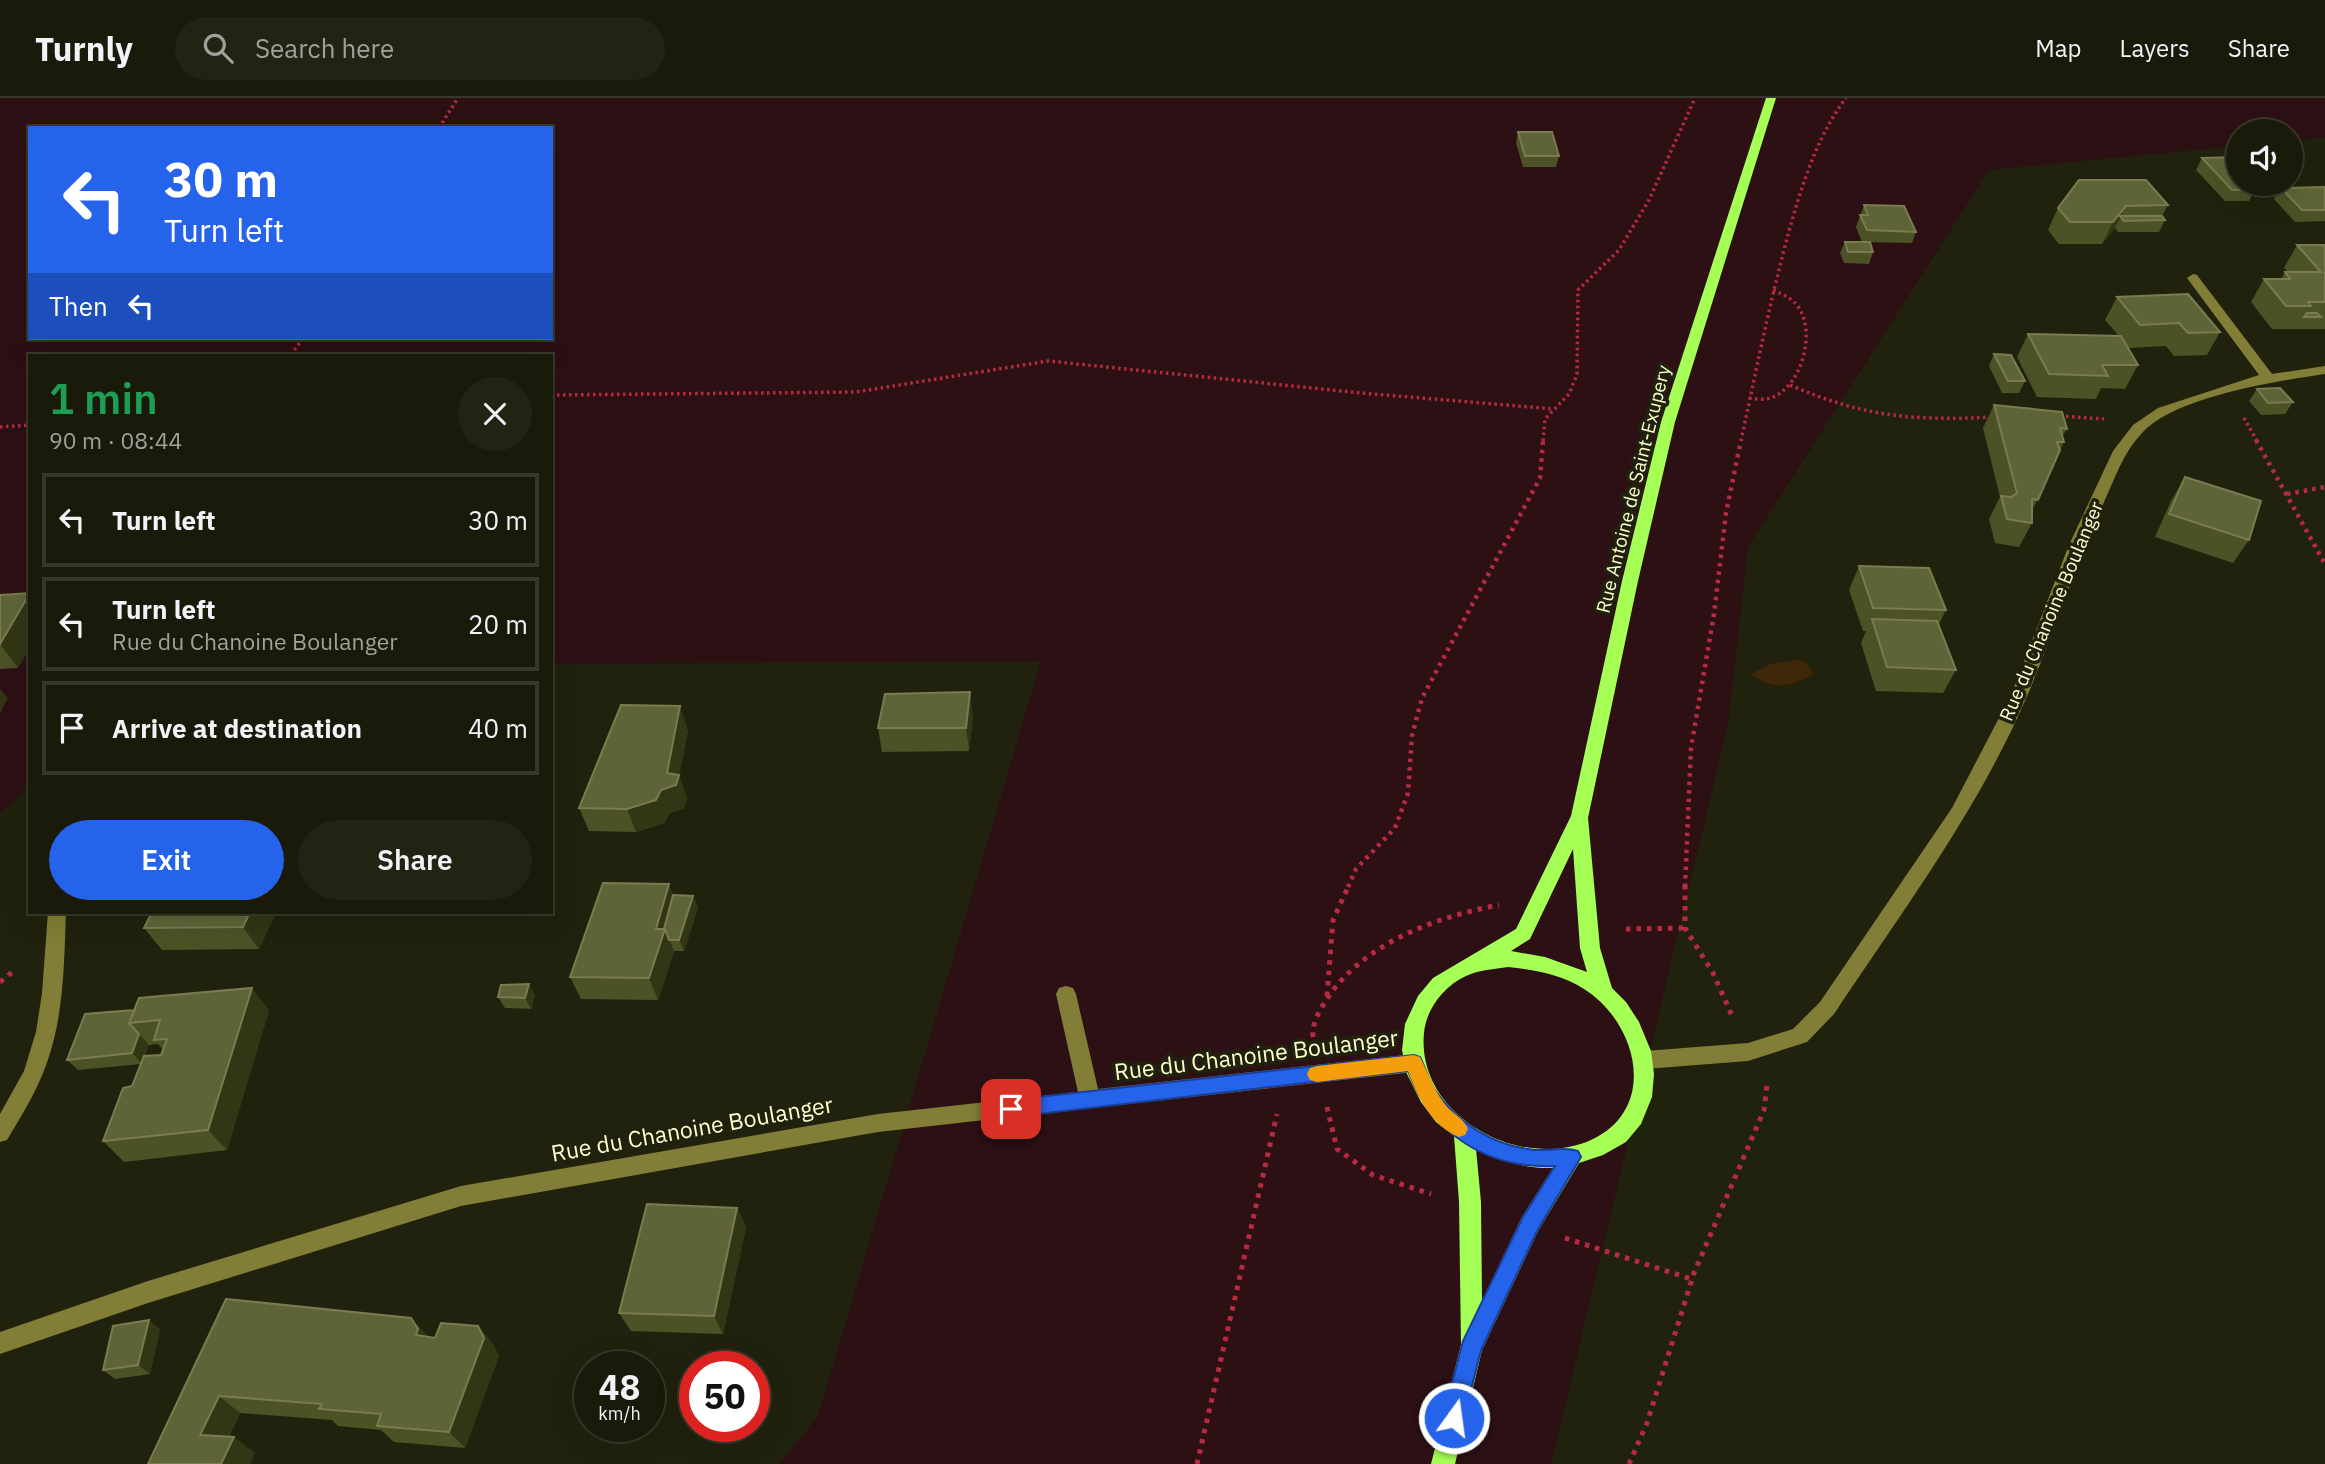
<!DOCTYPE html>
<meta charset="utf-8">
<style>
body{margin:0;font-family:"IBM Plex Sans",sans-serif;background:#222313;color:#f1f3f6;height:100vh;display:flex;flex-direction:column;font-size:26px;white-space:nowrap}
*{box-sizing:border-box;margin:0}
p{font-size:23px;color:#9fa19c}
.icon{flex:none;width:38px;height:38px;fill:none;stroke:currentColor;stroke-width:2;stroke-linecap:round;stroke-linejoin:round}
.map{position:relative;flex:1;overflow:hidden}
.sheet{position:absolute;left:28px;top:256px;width:525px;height:560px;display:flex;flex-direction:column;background:#191a0a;border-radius:0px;box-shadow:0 7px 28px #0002,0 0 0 2px #37382b}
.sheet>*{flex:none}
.guide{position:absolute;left:28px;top:28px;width:525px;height:214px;border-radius:0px;box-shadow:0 7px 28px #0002,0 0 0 2px #37382b;background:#2563eb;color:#fff;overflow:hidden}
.buttons{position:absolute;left:2226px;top:21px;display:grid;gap:14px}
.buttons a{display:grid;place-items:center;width:77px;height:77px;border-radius:50%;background:#191a0a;box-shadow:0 7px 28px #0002,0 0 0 2px #37382b;font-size:35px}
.speed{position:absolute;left:574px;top:1253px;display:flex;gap:14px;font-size:35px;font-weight:700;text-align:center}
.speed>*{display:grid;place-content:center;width:91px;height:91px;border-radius:50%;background:#191a0a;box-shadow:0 7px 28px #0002,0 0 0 2px #37382b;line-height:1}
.speed small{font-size:18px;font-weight:400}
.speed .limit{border:10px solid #d22;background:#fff;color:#111}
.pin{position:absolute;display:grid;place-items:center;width:60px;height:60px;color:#fff;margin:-30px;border-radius:14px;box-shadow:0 4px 10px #0006}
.me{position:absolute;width:77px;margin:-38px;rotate:14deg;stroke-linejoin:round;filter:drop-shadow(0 0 5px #0008)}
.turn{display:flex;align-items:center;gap:24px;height:147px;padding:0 21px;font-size:32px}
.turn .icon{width:91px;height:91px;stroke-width:2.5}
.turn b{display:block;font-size:49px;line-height:60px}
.then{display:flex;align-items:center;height:66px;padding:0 21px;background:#0003;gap:14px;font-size:26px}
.round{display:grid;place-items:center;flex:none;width:74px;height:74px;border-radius:37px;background:#222313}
.headline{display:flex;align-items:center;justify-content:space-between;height:119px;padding:0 21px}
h1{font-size:42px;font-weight:600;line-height:52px;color:#1e9e55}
.button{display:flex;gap:14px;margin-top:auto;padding:14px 21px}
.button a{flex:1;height:80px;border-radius:42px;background:#2563eb;color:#fff;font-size:28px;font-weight:600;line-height:80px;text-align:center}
.button a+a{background:#222313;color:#f1f3f6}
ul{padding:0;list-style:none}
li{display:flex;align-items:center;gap:21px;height:94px;margin:0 14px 10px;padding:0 7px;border:4px solid #37382b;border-radius:0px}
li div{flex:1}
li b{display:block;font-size:26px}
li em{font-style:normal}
header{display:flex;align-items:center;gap:42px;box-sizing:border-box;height:98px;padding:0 35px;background:#191a0a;border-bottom:2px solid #37382b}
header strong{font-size:33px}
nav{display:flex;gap:38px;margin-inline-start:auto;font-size:24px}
.search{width:490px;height:63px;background:#222313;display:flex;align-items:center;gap:18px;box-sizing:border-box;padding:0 24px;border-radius:38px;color:#9fa19c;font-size:26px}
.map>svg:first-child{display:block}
.green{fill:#2c1014;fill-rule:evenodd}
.water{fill:#402608}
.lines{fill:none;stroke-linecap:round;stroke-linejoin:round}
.path-far2{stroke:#b62b41;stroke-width:3.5;stroke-dasharray:2.5 3.5;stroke-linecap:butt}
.path-far1{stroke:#b62b41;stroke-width:4.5;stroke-dasharray:3.5 5;stroke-linecap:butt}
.path{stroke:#b62b41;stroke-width:5;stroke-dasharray:4.5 6;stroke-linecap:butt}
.minor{fill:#827e37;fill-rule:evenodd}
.major{fill:#a6ff55;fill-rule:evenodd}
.wall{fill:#4c5126;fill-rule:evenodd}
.shaded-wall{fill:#333614}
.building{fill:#5f6438;stroke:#787c4f;stroke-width:2}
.route{fill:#2563eb;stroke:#184099;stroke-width:2}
.slow{fill:#f59e0b}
.labels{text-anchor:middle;stroke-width:7;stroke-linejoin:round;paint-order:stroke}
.street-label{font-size:19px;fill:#feffce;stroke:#21220d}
.near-street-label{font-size:23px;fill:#feffce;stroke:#21220d}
</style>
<header>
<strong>Turnly</strong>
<div class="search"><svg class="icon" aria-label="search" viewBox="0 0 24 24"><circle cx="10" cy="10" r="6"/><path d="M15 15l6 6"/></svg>Search here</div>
<nav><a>Map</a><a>Layers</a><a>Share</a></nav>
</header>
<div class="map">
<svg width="2325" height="1366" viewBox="0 0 2325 1366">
<rect width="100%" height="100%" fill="#21220d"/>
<path class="green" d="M0 0H2325V39L2291 43V33H2238V48L1989 72 1748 449 1728 626 1551 1366H780L818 1318 1041 563 551 566V257H30V688L0 716ZM30 30H551V240H30Z"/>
<path class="water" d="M1797 562 1804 563 1814 576C1793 589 1771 593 1751 576L1771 566Z"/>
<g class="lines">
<path class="path-far2" d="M439 30 458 0
M291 257 303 240
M1790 287C1864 319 1913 323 1992 319
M551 297 856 294 1048 263 1361 295 1554 311
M1749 300C1756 301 1764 302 1771 300 1801 289 1816 237 1799 210 1792 200 1784 197 1773 192
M2060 318 2104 321
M2244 320 2257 343
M0 329 30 327
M1543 343 1545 321 1569 296 1577 276 1578 192 1619 152 1649 102 1695 0
M1741 343C1756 273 1770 203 1789 133 1802 87 1817 38 1846 0"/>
<path class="path-far1" d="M2256 342 2325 466
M2287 396 2325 389
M1348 789 1356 771 1395 730 1408 695 1412 638 1422 600 1540 380 1543 342
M1685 789 1691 650 1714 516 1726 415 1741 342"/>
<path class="path" d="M1685 787V830L1713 875 1733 920
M1626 831 1685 830
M0 884 16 871
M1327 898 1333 822 1349 787
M1313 939C1312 926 1318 915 1325 904 1361 846 1435 819 1499 807
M1327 1009 1337 1051 1373 1077 1431 1096
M1565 1140 1691 1181
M1197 1366 1277 1016
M1629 1366 1647 1325 1694 1175 1764 1012 1767 987"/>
<path class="minor" d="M2193 176 2197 177 2272 276 2325 268V276C2277 283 2174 299 2142 335 2123 355 2115 380 2104 404 2076 467 2055 532 2028 596 1979 711 1903 812 1834 916L1807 944 1748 963 1645 971 1638 968 1635 962 1638 956 1645 953 1748 945 1793 931 1820 904 1952 710 2011 597 2069 447 2113 353 2133 327 2158 310 2259 277 2187 180Z
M48 814H66C64 868 64 924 43 975 34 998 20 1020 7 1042L0 1044V1016L24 973 36 934 42 895Z
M1066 888 1073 890 1076 896 1098 991 1414 956 1421 959 1424 965 1421 971 1414 974 878 1034 461 1108 148 1205 0 1256V1234L148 1183 461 1088 878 1016 1078 994 1056 896 1059 890Z"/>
<path class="major" d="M1766 0H1776L1675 324 1638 483 1588 720 1600 850 1612 890 1626 904 1639 924 1651 953 1654 976 1652 999 1641 1026 1626 1044 1603 1057 1579 1065 1538 1133 1482 1252 1455 1366H1431L1461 1247 1459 1104 1454 1038 1436 1024 1421 1004 1407 976 1402 952 1405 926 1418 898 1433 880 1516 831 1571 718 1622 483 1661 324ZM1573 751 1580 850 1587 874 1545 859 1511 853 1530 841ZM1508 869C1535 872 1561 876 1584 891 1638 925 1659 1011 1591 1042 1520 1074 1416 1017 1424 935 1426 911 1444 888 1466 878 1479 872 1494 871 1508 869ZM1476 1051C1500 1063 1526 1071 1553 1070L1522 1119 1482 1203 1481 1104Z"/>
</g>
<path class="wall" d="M1518 34 1559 58 1556 69H1523L1516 45Z
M2238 59V86L2255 91 2249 103H2225L2196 72 2202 60Z
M2079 82 2168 107 2162 118 2165 122 2159 134H2118L2115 130 2102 146H2059L2048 132 2058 110Z
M2325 89V123L2295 124 2274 101 2281 90Z
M1864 107 1916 134 1912 145 1862 144 1856 129Z
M1845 144 1873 154 1869 166 1844 165 1840 155Z
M2297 147H2325V231H2272L2251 204 2264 181H2281L2285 174H2288L2284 170Z
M2117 199 2220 234 2207 257 2174 258 2166 248 2128 250 2138 267 2125 291 2101 290 2096 301 2037 299 2017 259 2028 236 2119 238 2105 222Z
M1994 256 2025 283 2019 295H2002L1989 268Z
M2257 291 2293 304 2285 316 2261 317 2249 303Z
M1994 307 2067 331 2062 339 2064 344 2032 413V425L2019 449 1995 445 1989 421 2000 399 1983 330Z
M2185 379 2249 442 2233 465 2155 439 2171 403Z
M1859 468 1946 512 1938 528 1956 572 1943 595 1876 593 1861 545 1866 533H1863L1849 492Z
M0 497 18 570 0 571Z
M973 618 969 653 882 654 878 630Z
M688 632 679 678 687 700 684 710 670 715 664 725 636 734 589 733 579 710Z
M673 797 693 798 698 809 684 853H674L658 902 581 901 570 879Z
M152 814H276L259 851 162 852 144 830Z
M535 897 531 911 505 910 498 899Z
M269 912 227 1052 124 1064 103 1043 132 988 141 966 78 972 67 962 85 916ZM158 946 163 952 161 957 145 958 149 947Z
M737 1110 746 1129 723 1236 631 1233 619 1215Z
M226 1201 435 1240 478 1228 493 1246 499 1258 465 1350 394 1344 381 1332 338 1328 332 1322 240 1315 229 1339 255 1355 148 1366Z
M160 1231 150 1276 115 1281 103 1272Z"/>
<path class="shaded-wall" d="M2126 108 2115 130 2102 146 2113 124Z
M30 496V550L18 570 0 546Z
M0 591 8 600 0 615Z
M970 594 973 618 969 653 966 630Z
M680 608 688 632 679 678 687 700 684 710 670 715 664 725 636 734 627 711 661 692 667 675Z
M669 786 678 809 669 841 674 853 658 902 649 880 656 831Z
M693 798 698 809 684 853 679 842Z
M250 814H272L275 818 259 851 243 829Z
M529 886 535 897 531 911 525 900Z
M252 890 269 912 227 1052 208 1032Z
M139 936 149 947 142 966 132 955Z
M737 1110 746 1129 723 1236 714 1218Z
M411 1220 428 1238 434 1249 416 1237Z
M149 1222 160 1231 150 1276 138 1267Z
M478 1228 493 1246 499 1258 465 1350 449 1334Z
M219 1298 240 1315 222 1353 200 1337Z
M234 1339 255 1355 250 1366H221Z"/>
<path class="building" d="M1518 34H1552L1559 58H1525Z
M2238 59V71H2236L2238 73V86H2250L2255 91 2232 92 2202 60Z
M2079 82H2146L2168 107 2126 108 2113 124H2070L2058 110Z
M2325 89V112H2302L2281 90Z
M1864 107 1904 108 1916 134 1867 132 1860 117H1868Z
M2120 118H2162L2165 122 2124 123Z
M1845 144H1870L1873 154H1848Z
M2297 147H2325V204H2308L2311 208H2286L2264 181H2290L2285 174H2321Z
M2188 196 2220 234 2188 235 2179 225 2140 227 2117 199Z
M2307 215H2317L2321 219H2304Z
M2028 236 2121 238 2138 267H2102L2108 278 2049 276Z
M1994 256 2011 257 2025 283H2008Z
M2280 290 2293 304 2268 305 2257 291Z
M1994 307 2062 314 2067 331 2060 330 2064 344H2057L2060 352 2038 402 2032 401V425L2007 421 2001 398 2011 399 2017 395Z
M2185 379 2261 403 2249 442 2169 416Z
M1859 468 1929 470 1946 512 1873 510Z
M30 495 0 546V497Z
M1872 521 1937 523 1956 572 1887 569Z
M970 594 966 630H878L885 596Z
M621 607 680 608 667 675 679 677 676 687 661 692 656 702 627 711 579 710Z
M603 785 669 786 656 831H665L649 880 570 879Z
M673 797 693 798 679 842H669L665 831H664Z
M152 814H250L243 829 144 830Z
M529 886 525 900 498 899 501 887Z
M252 890 208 1032 103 1043 123 990 132 988 144 958 161 957 167 941 154 942 160 922 129 925 139 900Z
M135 912 129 925 139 936 132 955 67 962 85 916Z
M647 1106 737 1110 714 1218 619 1215Z
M226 1201 411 1220 418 1231 416 1237 435 1240 441 1225 478 1228 484 1240 449 1334 377 1328 381 1316 319 1311 322 1306 219 1298 200 1337 234 1339 221 1366H148Z
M149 1222 138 1267 103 1272 113 1228Z"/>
<path class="route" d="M1414 957 1420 959C1425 969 1428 980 1433 989 1455 1024 1493 1048 1535 1052 1550 1053 1564 1048 1578 1053L1581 1059 1537 1133 1481 1252 1464 1320 1461 1328 1454 1331 1446 1328 1443 1320 1463 1243 1523 1119 1555 1068C1487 1071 1432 1036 1408 973L1011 1019 1004 1017 1001 1011 1004 1005 1011 1002Z"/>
<path class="slow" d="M1414 957 1420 959C1429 977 1435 995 1448 1010 1455 1017 1464 1021 1468 1031L1465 1037 1459 1039C1433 1029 1417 998 1408 973L1317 984 1310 982 1307 976 1310 970 1317 968Z"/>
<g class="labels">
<g class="street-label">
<text transform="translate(1633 391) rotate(-76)" y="7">Rue Antoine de Saint-Exupery</text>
<text transform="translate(2051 513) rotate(-67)" y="7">Rue du Chanoine Boulanger</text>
</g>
<g class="near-street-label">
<text transform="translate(1256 957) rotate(-7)" y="8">Rue du Chanoine Boulanger</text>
<text transform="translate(692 1031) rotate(-10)" y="8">Rue du Chanoine Boulanger</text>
</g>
</g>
</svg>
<div class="buttons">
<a><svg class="icon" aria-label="sound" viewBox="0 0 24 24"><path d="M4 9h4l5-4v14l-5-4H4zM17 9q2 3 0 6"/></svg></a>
</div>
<div class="speed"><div>48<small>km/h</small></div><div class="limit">50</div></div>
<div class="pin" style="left:1011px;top:1011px;background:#d93025"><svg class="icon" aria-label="arrive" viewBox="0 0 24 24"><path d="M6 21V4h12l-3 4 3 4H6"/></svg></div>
<svg class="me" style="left:1454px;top:1320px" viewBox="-20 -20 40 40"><circle r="17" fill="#2563eb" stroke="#fff" stroke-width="3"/><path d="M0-11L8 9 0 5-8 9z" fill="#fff"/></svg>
<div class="guide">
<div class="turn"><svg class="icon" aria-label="left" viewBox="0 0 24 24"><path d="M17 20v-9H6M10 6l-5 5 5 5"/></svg><div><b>30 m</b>Turn left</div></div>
<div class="then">Then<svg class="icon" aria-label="left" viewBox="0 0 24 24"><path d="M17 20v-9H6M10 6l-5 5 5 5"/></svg></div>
</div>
<section class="sheet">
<div class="headline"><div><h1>1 min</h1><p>90 m · 08:44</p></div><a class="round"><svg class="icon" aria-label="close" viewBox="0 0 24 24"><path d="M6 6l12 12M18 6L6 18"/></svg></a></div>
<ul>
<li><svg class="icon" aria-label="left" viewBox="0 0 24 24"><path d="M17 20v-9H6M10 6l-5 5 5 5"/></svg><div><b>Turn left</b></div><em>30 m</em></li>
<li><svg class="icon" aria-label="left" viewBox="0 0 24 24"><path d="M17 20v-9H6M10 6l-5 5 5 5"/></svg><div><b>Turn left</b><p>Rue du Chanoine Boulanger</p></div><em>20 m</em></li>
<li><svg class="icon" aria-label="arrive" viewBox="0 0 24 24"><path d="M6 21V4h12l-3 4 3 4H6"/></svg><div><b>Arrive at destination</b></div><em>40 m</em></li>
</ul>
<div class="button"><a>Exit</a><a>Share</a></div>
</section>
</div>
